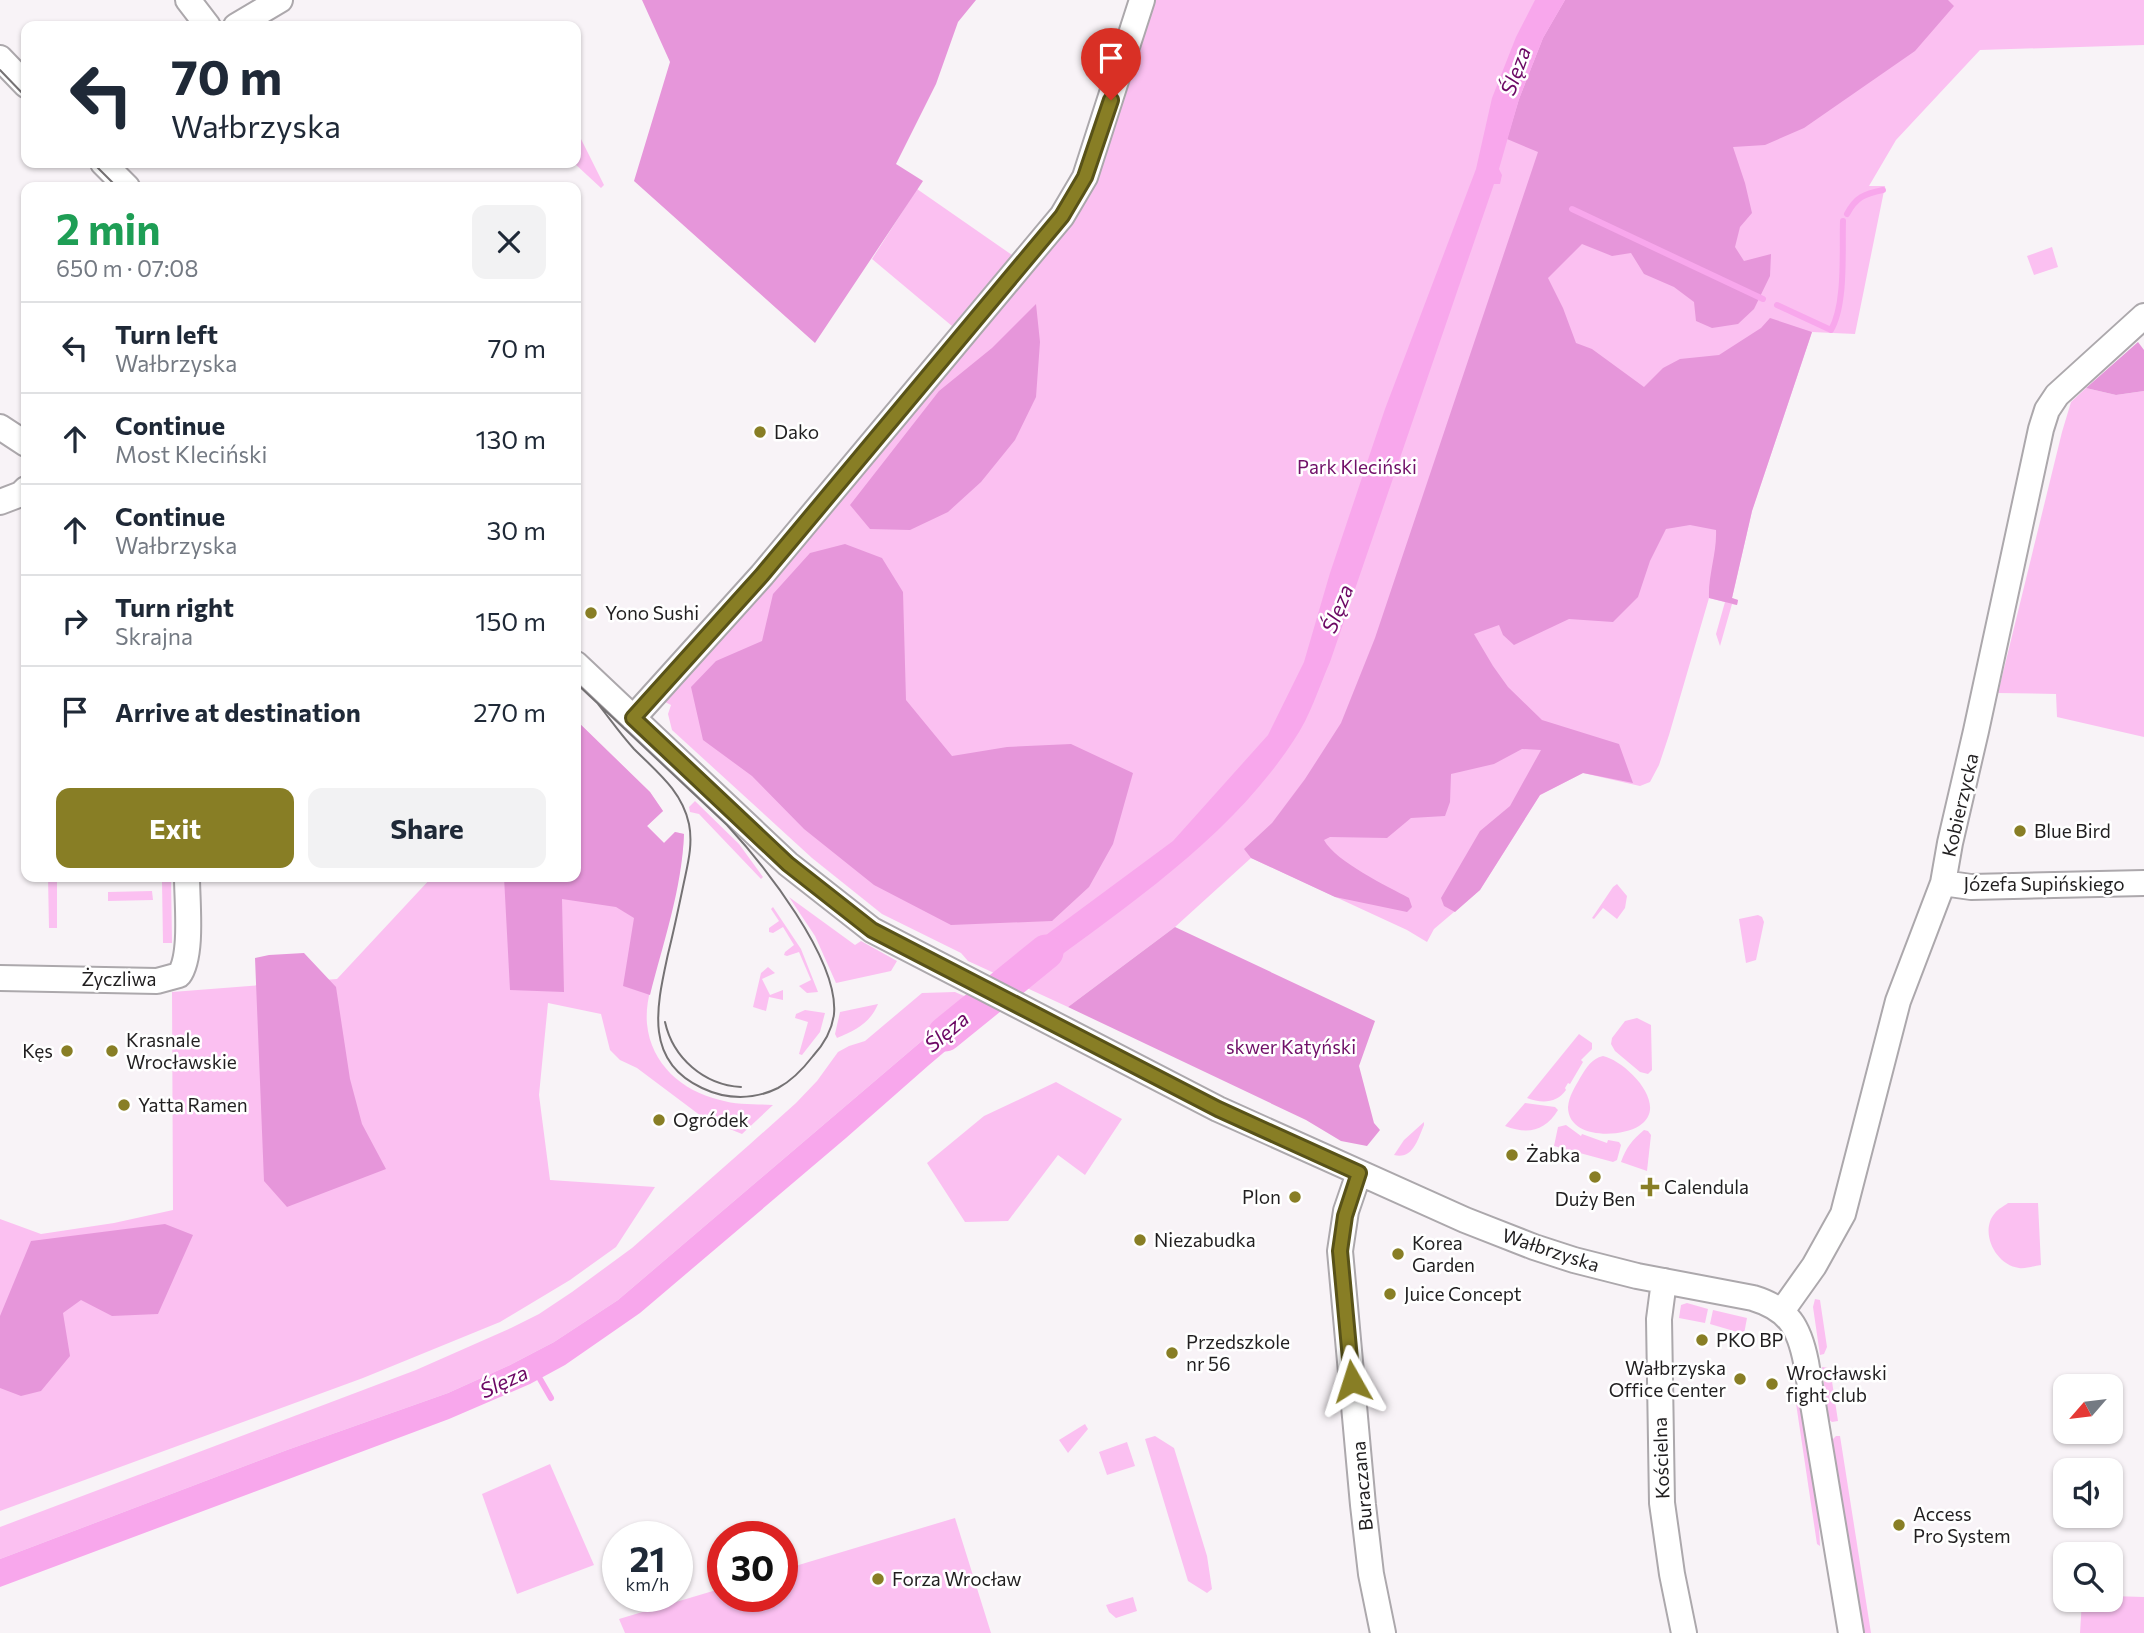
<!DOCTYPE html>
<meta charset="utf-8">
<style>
body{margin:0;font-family:Commissioner,sans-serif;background:#f2f2f3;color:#1f2937;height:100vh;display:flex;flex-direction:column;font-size:26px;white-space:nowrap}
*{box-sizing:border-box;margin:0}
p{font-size:23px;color:#747a83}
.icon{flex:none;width:38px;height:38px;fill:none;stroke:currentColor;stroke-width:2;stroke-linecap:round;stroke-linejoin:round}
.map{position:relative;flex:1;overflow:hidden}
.drawer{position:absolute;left:21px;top:182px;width:560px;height:700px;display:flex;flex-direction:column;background:#fff;border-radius:14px;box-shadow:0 2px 5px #0004}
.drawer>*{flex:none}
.guide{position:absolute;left:21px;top:21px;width:560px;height:147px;border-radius:14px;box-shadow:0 2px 5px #0004;background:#fff;color:#1f2937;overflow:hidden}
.needle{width:46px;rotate:242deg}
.tools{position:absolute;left:2053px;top:1374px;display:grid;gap:14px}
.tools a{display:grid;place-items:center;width:70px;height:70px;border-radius:14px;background:#fff;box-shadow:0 2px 5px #0004;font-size:35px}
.speed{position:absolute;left:602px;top:1521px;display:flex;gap:14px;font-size:35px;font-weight:700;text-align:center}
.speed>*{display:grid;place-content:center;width:91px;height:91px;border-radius:50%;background:#fff;box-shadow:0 2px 5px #0004;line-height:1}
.speed small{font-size:18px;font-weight:400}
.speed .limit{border:10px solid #d22;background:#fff;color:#111}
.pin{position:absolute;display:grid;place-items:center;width:60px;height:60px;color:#fff;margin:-72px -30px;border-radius:50% 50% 50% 0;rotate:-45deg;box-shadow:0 0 7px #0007}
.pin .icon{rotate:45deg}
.me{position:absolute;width:77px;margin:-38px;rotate:354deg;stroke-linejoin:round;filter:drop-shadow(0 0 5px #0008)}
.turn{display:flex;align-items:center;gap:24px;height:147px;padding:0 35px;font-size:32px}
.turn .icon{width:91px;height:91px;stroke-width:2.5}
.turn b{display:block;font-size:49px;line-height:60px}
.round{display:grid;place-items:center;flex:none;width:74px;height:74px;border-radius:14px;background:#f2f2f3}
.summary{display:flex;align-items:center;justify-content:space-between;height:119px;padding:0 35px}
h1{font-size:42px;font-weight:700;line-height:52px;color:#1e9e55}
.action{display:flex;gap:14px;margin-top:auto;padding:14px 35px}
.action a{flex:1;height:80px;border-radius:14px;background:#887e25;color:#fff;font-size:28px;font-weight:700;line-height:80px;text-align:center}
.action a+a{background:#f2f2f3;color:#1f2937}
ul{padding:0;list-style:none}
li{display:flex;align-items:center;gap:21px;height:91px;padding:0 35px;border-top:2px solid #e0e1e3}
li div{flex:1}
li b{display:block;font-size:26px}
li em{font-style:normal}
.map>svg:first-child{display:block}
.green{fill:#fbc0f1}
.forest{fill:#e696da}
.water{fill:#f8a7ec}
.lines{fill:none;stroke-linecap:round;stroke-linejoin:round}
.stream{stroke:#f8a7ec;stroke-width:6}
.river{stroke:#f8a7ec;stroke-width:35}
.minor-casing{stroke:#aca8ac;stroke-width:28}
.minor{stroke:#fff;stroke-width:24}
.tram{stroke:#757274;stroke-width:2}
.route-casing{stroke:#585218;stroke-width:18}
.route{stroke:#887e25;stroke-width:12}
.poi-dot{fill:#887e25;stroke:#fff;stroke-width:2.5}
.labels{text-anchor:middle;stroke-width:5;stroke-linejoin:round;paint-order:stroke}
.poi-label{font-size:19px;fill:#211f20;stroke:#fff;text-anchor:start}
.park-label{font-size:19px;fill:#701068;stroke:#fff}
.street-label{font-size:19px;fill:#211f20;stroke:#fff}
.water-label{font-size:21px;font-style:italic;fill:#6c0864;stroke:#fff}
</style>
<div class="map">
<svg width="2144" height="1633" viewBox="0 0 2144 1633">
<rect width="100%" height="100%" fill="#f8f3f7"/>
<path class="green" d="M1152 0H2144V45L1980 50 1896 140 1869 186H1885L1855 334 1812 332 1752 511 1732 598 1738 600 1737 605 1732 604 1720 646 1716 634 1725 602 1709 598 1669 735 1659 765 1650 782 1640 786 1583 773 1540 795 1480 890 1434 929 1427 942 1407 930 1251 858 1175 927 1068 1007 968 961 961 953 882 914 812 858 672 730 668 714 671 705 663 701 1049 250Z
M577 131 604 185 601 188 574 163H576V132Z
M917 189 1012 255 952 326 872 259Z
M2052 247 2058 267 2034 275 2027 256Z
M2086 388 2116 395 2144 391V737L2057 717 2056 694 1998 693 2062 432 2071 402Z
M577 721 650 792 663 811 647 826 664 843 675 832 684 834C682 877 669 919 658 961 653 981 645 1002 647 1024 651 1064 682 1091 720 1100 736 1105 756 1104 773 1105L742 1134 705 1119 637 1068 620 1060 610 1050 601 1014 548 1003 539 1095 550 1180 655 1187 616 1247 570 1280 500 1322 363 1378 0 1511V1219L41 1234 114 1223 173 1210 172 992 337 979 432 877H576Z
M695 801 739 844 763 877 761 879 699 814 690 812 689 807Z
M48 877H57V928H49Z
M153 877H171L172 943H163L162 882H153Z
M1617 884 1627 896 1625 908 1617 919 1603 908 1594 919 1592 918 1613 887Z
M152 891 153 900 108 901V892Z
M789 897 855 945 861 941 897 961 891 971 836 983 815 936Z
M773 907 801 949 818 992 807 993 799 986 811 980 799 952 787 956 784 955 785 952 794 945 783 927 773 933 769 932V928L779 921 771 909Z
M1758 915 1762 917 1764 922 1756 960 1746 963 1739 919Z
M768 967 775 973 762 979 770 995 783 990V1000L769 997 766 1011 753 1007 761 973Z
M955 992 971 999 618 1300 554 1342 510 1365 448 1393 287 1450 0 1559V1527L416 1370 511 1328 539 1314 572 1292 632 1248 749 1145 796 1103 817 1081 838 1052 849 1046 865 1041 922 993Z
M878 1004C870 1023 856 1030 837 1038L835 1034 840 1012Z
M805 1010 825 1013 820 1032 802 1055 799 1054 808 1022 795 1018 796 1014Z
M1637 1018 1651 1025 1652 1070 1648 1074 1640 1072 1615 1051 1611 1044 1612 1038 1625 1021Z
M1579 1034 1592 1043V1049L1581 1060 1583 1062 1570 1084 1568 1083 1565 1088 1566 1090C1557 1103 1542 1104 1527 1098Z
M1603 1056C1626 1061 1671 1106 1639 1126 1620 1138 1568 1139 1568 1107 1569 1096 1575 1087 1580 1078 1587 1067 1591 1059 1603 1056Z
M1056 1082 1122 1119 1085 1175 1058 1155 1008 1221 965 1222 927 1163 984 1116Z
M1525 1103 1555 1107 1558 1110C1545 1131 1528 1135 1505 1126Z
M1424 1122V1125C1418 1139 1413 1160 1394 1155L1404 1140Z
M1566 1125 1581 1136 1582 1134 1607 1143 1608 1140 1619 1142 1621 1145 1617 1160 1613 1162 1554 1146 1558 1127Z
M1644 1130 1648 1131 1651 1135 1647 1171 1621 1162C1626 1148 1632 1140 1644 1130Z
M2008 1203H2038L2041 1265C2034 1266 2025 1269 2019 1268 1995 1265 1979 1231 1995 1213 1998 1209 2004 1206 2008 1203Z
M1815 1299 1820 1300 1827 1347 1824 1354 1820 1355 1813 1307Z
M1687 1303 1708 1309 1705 1323 1679 1318 1681 1305Z
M1713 1310 1747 1318 1744 1334 1710 1324Z
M1822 1367 1830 1368 1838 1421 1832 1422 1828 1419Z
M1794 1390 1798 1391C1809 1443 1818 1494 1820 1546L1817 1544Z
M1085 1424 1088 1429 1068 1453 1059 1440Z
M1155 1436 1174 1448 1207 1556 1212 1589 1207 1593 1188 1581 1145 1439Z
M1836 1436H1840L1871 1633H1863L1831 1441Z
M1127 1442 1135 1466 1107 1475 1099 1452Z
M550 1464 594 1565 517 1594 482 1494Z
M955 1518 991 1633H625L619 1619 723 1588V1596H782V1570Z
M2111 1596 2144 1597V1633H2080L2082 1600H2110Z
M1133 1597 1137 1611 1116 1618 1109 1612 1106 1605Z"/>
<path class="forest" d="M642 0H976L958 22 936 84 896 164 923 181 815 343 634 181 670 62Z
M1565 0H1948L1954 6 1915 51 1804 128 1765 145 1733 147 1745 183 1752 213 1740 227 1735 247 1744 261 1771 254 1770 276 1754 309 1738 324 1712 328 1696 321 1694 302 1674 287 1644 274 1631 253 1612 256 1582 244 1548 278 1563 308 1576 343 1592 349 1644 387 1663 368 1680 359 1719 355 1761 328 1770 318 1812 332 1752 511 1732 598 1738 600 1737 605 1709 598C1708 575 1717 553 1716 530L1690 525 1666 529 1650 561 1638 597 1613 622 1569 619 1514 645 1503 635 1499 625 1474 634 1493 666 1508 687 1542 720 1619 744 1633 783 1583 773 1540 795 1480 890 1455 912 1444 906 1441 898 1480 831 1510 806 1541 750 1522 749 1494 764 1451 774 1450 802 1445 816 1411 818 1387 838 1330 837 1324 840C1336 862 1387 886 1409 898L1412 907 1407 912 1335 897 1251 858 1244 849 1272 823 1305 779 1341 723 1375 638 1538 152 1507 139 1519 99 1543 38Z
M1036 304 1040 342 1036 397 1015 440 981 482 948 512 910 530 870 529 850 505 939 391 992 348Z
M2138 342 2144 350V391L2116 395 2086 388Z
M845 544 882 558 903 592 906 700 952 756 1007 747 1071 744 1133 773 1113 844 1089 887 1052 921 951 925 874 885 804 829 752 776 703 740 691 687 716 661 762 641 773 594 810 553Z
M577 721 650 792 663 811 647 826 664 843 675 832 684 834C682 889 663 943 650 995L623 986 634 918 616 907 562 899 564 992 510 990 504 877H576Z
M1175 927 1375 1021 1359 1066 1374 1123 1380 1130 1367 1146 1341 1141 1306 1120 1068 1007Z
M304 953 336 987 350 1079 362 1124 386 1169 287 1207 264 1181 255 958 269 955Z
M165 1224 193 1235 158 1314 112 1316 81 1300 63 1313 70 1356 41 1391 21 1396 0 1388V1316L31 1241Z"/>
<path class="water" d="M1535 0H1565L1543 38 1519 99 1499 169 1502 175 1500 184H1494L1330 662C1319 687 1310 717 1294 740 1228 841 1122 909 1026 981L1022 987 996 974 1050 932 1173 841 1268 735 1304 662 1330 573 1385 409 1476 169 1492 98 1516 37Z
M971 999 998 1012 982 1020 929 1065 846 1138 640 1313 565 1365 530 1384 449 1419 0 1587V1559L287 1450 448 1393 510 1365 554 1342 618 1300Z"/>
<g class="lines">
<path class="stream" d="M1572 209 1763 299
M1847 214C1856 197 1864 194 1883 190
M1777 305 1831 330C1846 304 1842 251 1843 221
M540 1379 551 1398"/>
<path class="river" d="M945 1034 1046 952"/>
<defs>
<path id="minor" d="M188 0 208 26
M236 26 280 0
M0 58 26 85
M103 163 127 187
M0 427 26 444
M0 502 21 494 26 489
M576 664 788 864 872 930 1218 1109 1465 1220 1534 1247 1574 1260 1637 1276 1753 1298C1789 1309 1799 1327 1806 1362L1851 1633
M633 718 762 575 1062 216 1085 177 1142 0
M1943 883 1971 887 2144 883
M0 978 157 981 179 975C193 956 187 902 187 877
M1359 1173 1346 1211 1340 1251 1363 1505 1371 1574 1383 1633
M1664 1281 1659 1319 1662 1503 1672 1574 1684 1633
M1782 1311 1814 1266 1843 1214 1898 1001 1943 883 1950 843 1976 731 2041 429 2047 410 2057 395 2144 316"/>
</defs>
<use href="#minor" class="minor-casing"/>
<use href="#minor" class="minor"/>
<path class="tram" d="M0 70 26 97
M93 163 117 187
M576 683 727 825C763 864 839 959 834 1014 832 1031 824 1044 813 1056 803 1069 793 1080 778 1088 754 1100 727 1100 702 1088 643 1061 657 1005 668 954 674 930 679 906 684 882 688 863 693 844 689 824 682 791 657 772 634 749 621 735 610 719 598 704
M665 1022C673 1058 704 1085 741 1087"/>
</g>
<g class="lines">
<defs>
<path id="route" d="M1111 100 1085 177 1062 216 762 575 633 718 788 864 872 930 1218 1109 1359 1173 1345 1216 1340 1251 1352 1381"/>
</defs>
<use href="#route" class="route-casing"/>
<use href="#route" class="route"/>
</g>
<g class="poi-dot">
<circle cx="760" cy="432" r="7"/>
<circle cx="591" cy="613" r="7"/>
<circle cx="2020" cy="831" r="7"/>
<circle cx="67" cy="1051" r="7"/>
<circle cx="112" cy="1051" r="7"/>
<circle cx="124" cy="1105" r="7"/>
<circle cx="659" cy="1120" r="7"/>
<circle cx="1512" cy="1155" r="7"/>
<circle cx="1595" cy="1177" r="7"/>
<path d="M1646.5 1176.5h7v7h7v7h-7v7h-7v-7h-7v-7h7z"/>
<circle cx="1295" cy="1197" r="7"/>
<circle cx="1140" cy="1240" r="7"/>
<circle cx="1398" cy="1254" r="7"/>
<circle cx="1390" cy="1294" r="7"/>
<circle cx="1702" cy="1340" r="7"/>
<circle cx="1172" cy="1353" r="7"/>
<circle cx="1740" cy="1379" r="7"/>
<circle cx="1772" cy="1384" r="7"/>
<circle cx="1899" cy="1525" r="7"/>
<circle cx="878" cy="1579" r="7"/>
</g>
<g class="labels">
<g class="poi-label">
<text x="774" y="439">Dako</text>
<text x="605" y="620">Yono Sushi</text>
<text x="2034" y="838">Blue Bird</text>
<text x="126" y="1047">Krasnale<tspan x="126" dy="22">Wrocławskie</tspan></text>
<text x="53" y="1058" text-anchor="end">Kęs</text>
<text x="138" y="1112">Yatta Ramen</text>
<text x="673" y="1127">Ogródek</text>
<text x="1526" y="1162">Żabka</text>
<text x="1664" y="1194">Calendula</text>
<text x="1281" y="1204" text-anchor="end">Plon</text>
<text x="1595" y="1206" text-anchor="middle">Duży Ben</text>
<text x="1154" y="1247">Niezabudka</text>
<text x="1412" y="1250">Korea<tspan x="1412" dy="22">Garden</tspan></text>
<text x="1404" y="1301">Juice Concept</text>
<text x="1716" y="1347">PKO BP</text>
<text x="1186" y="1349">Przedszkole<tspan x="1186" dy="22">nr 56</tspan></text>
<text x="1726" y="1375" text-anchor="end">Wałbrzyska<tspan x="1726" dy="22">Office Center</tspan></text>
<text x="1786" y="1380">Wrocławski<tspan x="1786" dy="22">fight club</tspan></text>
<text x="1913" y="1521">Access<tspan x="1913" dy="22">Pro System</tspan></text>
<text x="892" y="1586">Forza Wrocław</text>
</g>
<g class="park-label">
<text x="1357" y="474">Park Kleciński</text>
<text x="1291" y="1054">skwer Katyński</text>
</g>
<g class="street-label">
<text transform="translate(1960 805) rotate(-77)" y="7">Kobierzycka</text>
<text x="2044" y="891">Józefa Supińskiego</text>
<text x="119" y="986">Życzliwa</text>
<text transform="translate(1551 1250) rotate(18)" y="7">Wałbrzyska</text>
<text transform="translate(1661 1458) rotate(-92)" y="7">Kościelna</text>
<text transform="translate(1362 1486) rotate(-95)" y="7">Buraczana</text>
</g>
<g class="water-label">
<text transform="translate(1516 71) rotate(-70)" y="7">Ślęza</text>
<text transform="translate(1338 609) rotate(-68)" y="7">Ślęza</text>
<text transform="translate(947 1032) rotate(-40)" y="7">Ślęza</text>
<text transform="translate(504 1382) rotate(-25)" y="7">Ślęza</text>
</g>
</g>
</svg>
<div class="tools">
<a><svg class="needle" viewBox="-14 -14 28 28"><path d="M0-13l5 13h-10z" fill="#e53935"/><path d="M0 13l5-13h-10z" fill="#747a83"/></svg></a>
<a><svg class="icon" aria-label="sound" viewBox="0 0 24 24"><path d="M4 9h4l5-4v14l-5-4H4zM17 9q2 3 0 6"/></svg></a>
<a><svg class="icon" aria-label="search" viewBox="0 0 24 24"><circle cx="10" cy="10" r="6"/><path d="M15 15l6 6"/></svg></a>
</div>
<div class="speed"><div>21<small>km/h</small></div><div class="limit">30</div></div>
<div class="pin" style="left:1111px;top:100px;background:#d93025"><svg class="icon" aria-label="arrive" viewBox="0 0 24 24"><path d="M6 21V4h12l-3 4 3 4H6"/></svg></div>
<svg class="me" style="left:1352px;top:1381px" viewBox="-20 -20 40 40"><path d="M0-17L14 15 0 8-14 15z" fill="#887e25" stroke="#fff" stroke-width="4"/></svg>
<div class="guide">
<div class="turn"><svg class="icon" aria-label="left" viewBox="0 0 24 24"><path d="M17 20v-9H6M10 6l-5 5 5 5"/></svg><div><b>70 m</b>Wałbrzyska</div></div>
</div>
<section class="drawer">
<div class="summary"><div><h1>2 min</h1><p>650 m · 07:08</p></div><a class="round"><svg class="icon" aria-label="close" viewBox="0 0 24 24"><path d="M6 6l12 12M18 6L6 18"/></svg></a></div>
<ul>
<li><svg class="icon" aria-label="left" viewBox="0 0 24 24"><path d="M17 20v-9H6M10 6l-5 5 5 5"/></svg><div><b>Turn left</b><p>Wałbrzyska</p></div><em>70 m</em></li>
<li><svg class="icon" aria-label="ahead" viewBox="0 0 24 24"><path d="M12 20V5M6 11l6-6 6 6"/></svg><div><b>Continue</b><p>Most Kleciński</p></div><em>130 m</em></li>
<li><svg class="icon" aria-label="ahead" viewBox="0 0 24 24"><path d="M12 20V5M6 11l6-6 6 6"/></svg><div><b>Continue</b><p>Wałbrzyska</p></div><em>30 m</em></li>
<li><svg class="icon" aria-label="right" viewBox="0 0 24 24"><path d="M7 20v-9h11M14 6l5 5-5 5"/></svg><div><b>Turn right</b><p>Skrajna</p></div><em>150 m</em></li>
<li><svg class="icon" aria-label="arrive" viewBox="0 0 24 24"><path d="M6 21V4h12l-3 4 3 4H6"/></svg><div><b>Arrive at destination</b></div><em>270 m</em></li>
</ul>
<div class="action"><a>Exit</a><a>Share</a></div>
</section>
</div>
